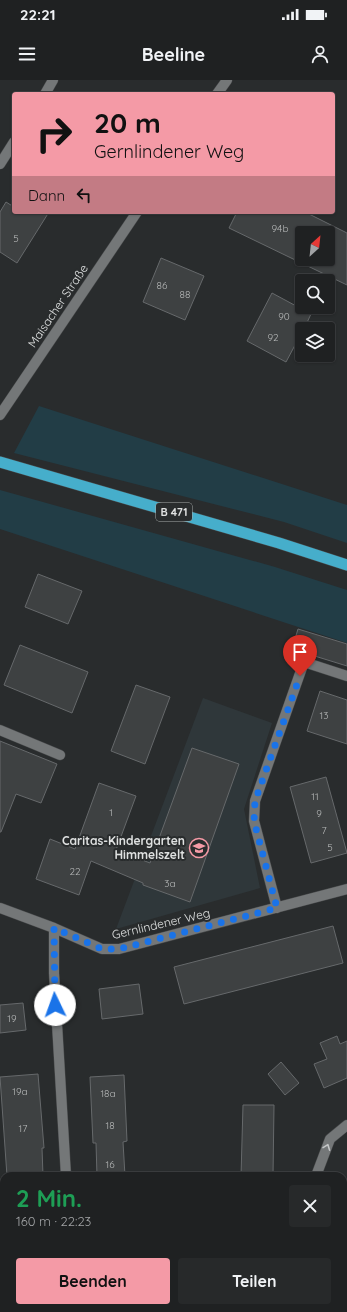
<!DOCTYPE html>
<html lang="de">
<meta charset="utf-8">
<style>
body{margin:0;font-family:Quicksand,sans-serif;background:#27292a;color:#f1f3f6;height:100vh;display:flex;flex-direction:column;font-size:15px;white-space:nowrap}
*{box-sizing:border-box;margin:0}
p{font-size:13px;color:#a1a3a5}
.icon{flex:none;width:22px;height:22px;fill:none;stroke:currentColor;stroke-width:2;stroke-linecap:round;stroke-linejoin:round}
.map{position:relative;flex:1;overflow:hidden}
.panel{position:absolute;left:0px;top:1092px;width:347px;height:140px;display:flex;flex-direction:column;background:#1f2122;border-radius:12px 12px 0 0;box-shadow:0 1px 3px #0004,0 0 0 1px #3c3e40}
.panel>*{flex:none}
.guide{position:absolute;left:12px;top:12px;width:323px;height:122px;border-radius:4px;box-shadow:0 1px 3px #0004,0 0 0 1px #3c3e40;background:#f49aa6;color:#111;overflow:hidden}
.needle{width:26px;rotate:27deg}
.buttons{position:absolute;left:295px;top:146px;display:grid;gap:8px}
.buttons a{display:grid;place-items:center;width:40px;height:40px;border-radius:4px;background:#1f2122;box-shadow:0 1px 3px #0004,0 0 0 1px #3c3e40;font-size:20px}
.pin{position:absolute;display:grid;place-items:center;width:34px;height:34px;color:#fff;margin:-41px -17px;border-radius:50% 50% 50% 0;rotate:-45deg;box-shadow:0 0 4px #0007}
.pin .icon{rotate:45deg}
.me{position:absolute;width:44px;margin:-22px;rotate:357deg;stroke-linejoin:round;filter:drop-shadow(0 0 3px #0008)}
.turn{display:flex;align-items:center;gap:14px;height:84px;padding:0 16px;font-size:18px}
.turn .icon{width:52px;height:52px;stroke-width:2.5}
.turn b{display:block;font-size:28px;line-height:34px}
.then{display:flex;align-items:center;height:38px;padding:0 16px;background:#0003;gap:8px;font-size:15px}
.round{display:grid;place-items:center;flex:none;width:42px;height:42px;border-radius:4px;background:#27292a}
.summary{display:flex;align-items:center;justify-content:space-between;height:68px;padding:0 16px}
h1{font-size:24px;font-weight:700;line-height:30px;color:#1e9e55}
.primary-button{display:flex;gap:8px;margin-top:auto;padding:8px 16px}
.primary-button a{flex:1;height:46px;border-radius:4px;background:#f49aa6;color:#111;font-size:16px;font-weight:700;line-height:46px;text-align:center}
.primary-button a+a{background:#27292a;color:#f1f3f6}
.status{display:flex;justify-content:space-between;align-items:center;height:28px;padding:0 20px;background:#1f2122;direction:ltr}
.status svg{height:11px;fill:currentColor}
header{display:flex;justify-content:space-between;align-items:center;height:52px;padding:0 16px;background:#1f2122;font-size:18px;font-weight:700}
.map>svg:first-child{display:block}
.built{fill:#2f373a}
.green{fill:#223d46}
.building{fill:#3e4142;stroke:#66696b;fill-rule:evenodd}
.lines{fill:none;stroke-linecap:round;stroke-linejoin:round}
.service-casing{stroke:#47494a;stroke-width:11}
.minor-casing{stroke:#47494a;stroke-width:11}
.trunk-casing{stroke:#47494a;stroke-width:12}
.service{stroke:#747778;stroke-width:10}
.minor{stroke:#747778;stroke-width:10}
.trunk{stroke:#46aecb;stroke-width:11}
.oneway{stroke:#c4c6c7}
.route{stroke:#1a73e8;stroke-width:7;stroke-dasharray:0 12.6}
.labels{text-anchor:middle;stroke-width:4;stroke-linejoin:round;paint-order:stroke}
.number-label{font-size:10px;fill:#b7b9b9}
.shield{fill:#292c2d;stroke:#a8abab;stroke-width:1}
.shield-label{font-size:11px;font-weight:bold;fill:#dfe1e1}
.street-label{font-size:12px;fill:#dfe1e1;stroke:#292c2d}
.poi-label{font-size:12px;font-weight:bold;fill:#dfe1e1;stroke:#292c2d;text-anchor:end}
</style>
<div class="status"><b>22:21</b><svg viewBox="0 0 49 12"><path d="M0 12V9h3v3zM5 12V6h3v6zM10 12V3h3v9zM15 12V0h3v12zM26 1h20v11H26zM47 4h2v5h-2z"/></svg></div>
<header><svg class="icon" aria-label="menu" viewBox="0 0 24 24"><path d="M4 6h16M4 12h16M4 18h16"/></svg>Beeline<svg class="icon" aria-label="person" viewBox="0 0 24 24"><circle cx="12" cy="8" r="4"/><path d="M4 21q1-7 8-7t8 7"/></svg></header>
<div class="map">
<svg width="347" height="1232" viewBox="0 0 347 1232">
<rect width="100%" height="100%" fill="#292c2d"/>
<path class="built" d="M203 618 272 643 244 729 260 808 116 849Z"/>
<path class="green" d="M39 326 347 425V463L284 442 14 373Z
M0 410 275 487 347 510V563L0 449Z"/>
<path class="building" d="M6 122 14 127V132H49L17 183 0 172V132Z
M237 132H305L347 153V205L229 148ZM302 153H328V179H302Z
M161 178 204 196 185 240 143 222Z
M272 213 311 234 304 249H302V252L286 282 247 261Z
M38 494 82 511 68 544 25 527Z
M298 549 347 564V586L292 569Z
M20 565 88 592 72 633 4 605Z
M136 605 170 617 145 684 111 671Z
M320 611 347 620V664L307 651Z
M0 661 57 684 41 723 16 714 1 752H0Z
M192 668 239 684 190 822 143 805V803L91 781 79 815 36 799 50 759 75 769 99 703 136 716 116 770 150 783Z
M326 697 347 773 311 783 290 707Z
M333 846 343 883 184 924 174 887Z
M139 904 143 934 102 939 99 909Z
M23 923 26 950 0 953V925Z
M337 956 340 964 347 961V998L324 1008 314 984 327 979 320 963Z
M281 982 299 1003 285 1015 268 994Z
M38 994 44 1068H42L43 1096H7L0 997Z
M124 995 127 1061 123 1062 125 1096H97L96 1063H93L90 997Z
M243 1025H274L273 1096H241Z"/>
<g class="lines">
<defs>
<path id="service" d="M0 650 60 675"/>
<path id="minor" d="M45 14 53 0
M217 14 227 0
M0 84 14 62
M0 335 137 132
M0 828 54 848 102 869H119L347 809
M277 828 254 741 255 721 304 582 347 596
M54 848V893L66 1096
M316 1096 330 1059 347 1045
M74 1228V1232
M321 1228V1232"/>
<path id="trunk" d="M0 382 279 463 347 485"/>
</defs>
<use href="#service" class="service-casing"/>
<use href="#minor" class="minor-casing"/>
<use href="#trunk" class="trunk-casing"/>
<use href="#service" class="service"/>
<use href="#minor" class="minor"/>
<use href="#trunk" class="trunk"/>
</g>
<defs><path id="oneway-chevron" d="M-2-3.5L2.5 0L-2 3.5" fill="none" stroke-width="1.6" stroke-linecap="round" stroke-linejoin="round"/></defs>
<use class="oneway" href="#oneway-chevron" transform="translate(327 1067) rotate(-69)"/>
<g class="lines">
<path class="route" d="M55 925 54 848 102 869H119L277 828 254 741 255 721 300 596"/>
</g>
<defs>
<symbol id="school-ring" viewBox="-11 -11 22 22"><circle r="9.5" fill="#292c2d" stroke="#f49aa6" stroke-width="1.5"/><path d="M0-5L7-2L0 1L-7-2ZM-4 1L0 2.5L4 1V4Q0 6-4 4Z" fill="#f49aa6"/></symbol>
</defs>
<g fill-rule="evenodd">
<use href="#school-ring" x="188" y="757" width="22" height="22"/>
</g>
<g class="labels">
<g class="number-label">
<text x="280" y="152">94b</text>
<text x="16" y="162">5</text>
<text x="162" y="209">86</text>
<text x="185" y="218">88</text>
<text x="284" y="240">90</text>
<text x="273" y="261">92</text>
<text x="324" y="639">13</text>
<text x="315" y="720">11</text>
<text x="111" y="736">1</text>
<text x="319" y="737">9</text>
<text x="324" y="754">7</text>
<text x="330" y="771">5</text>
<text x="75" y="795">22</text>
<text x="170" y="807">3a</text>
<text x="12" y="942">19</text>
<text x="20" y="1015">19a</text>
<text x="108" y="1017">18a</text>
<text x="110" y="1049">18</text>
<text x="23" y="1052">17</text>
<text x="110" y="1088">16</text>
</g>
<rect class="shield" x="156" y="423" width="36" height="18" rx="3"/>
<g class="shield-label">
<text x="174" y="436">B 471</text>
</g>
<g class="street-label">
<text transform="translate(58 226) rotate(-56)" y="4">Maisacher Straße</text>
<text transform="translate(161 844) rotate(-13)" y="4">Gernlindener Weg</text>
</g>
<g class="poi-label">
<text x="185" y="765">Caritas-Kindergarten<tspan x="185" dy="14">Himmelszelt</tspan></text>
</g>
</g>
</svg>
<div class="buttons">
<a><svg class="needle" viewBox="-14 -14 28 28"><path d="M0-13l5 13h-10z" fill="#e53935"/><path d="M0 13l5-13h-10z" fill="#a1a3a5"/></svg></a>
<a><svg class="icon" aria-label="search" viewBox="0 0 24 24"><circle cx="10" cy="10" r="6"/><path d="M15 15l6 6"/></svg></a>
<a><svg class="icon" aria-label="layers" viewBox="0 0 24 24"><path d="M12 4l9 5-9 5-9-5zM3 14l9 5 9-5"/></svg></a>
</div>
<div class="pin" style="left:300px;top:596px;background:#d93025"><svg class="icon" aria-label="arrive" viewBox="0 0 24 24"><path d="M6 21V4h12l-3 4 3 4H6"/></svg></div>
<svg class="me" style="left:55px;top:925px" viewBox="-20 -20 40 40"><circle r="19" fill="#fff"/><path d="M0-13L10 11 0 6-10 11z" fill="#1a73e8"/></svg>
<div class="guide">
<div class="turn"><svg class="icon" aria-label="right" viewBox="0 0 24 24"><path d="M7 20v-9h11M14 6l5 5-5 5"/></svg><div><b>20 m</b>Gernlindener Weg</div></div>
<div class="then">Dann<svg class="icon" aria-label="left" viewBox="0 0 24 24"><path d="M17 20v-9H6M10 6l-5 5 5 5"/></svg></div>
</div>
<section class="panel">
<div class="summary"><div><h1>2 Min.</h1><p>160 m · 22:23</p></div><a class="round"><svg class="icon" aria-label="close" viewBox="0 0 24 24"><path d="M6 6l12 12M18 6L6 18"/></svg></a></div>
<div class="primary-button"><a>Beenden</a><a>Teilen</a></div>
</section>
</div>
